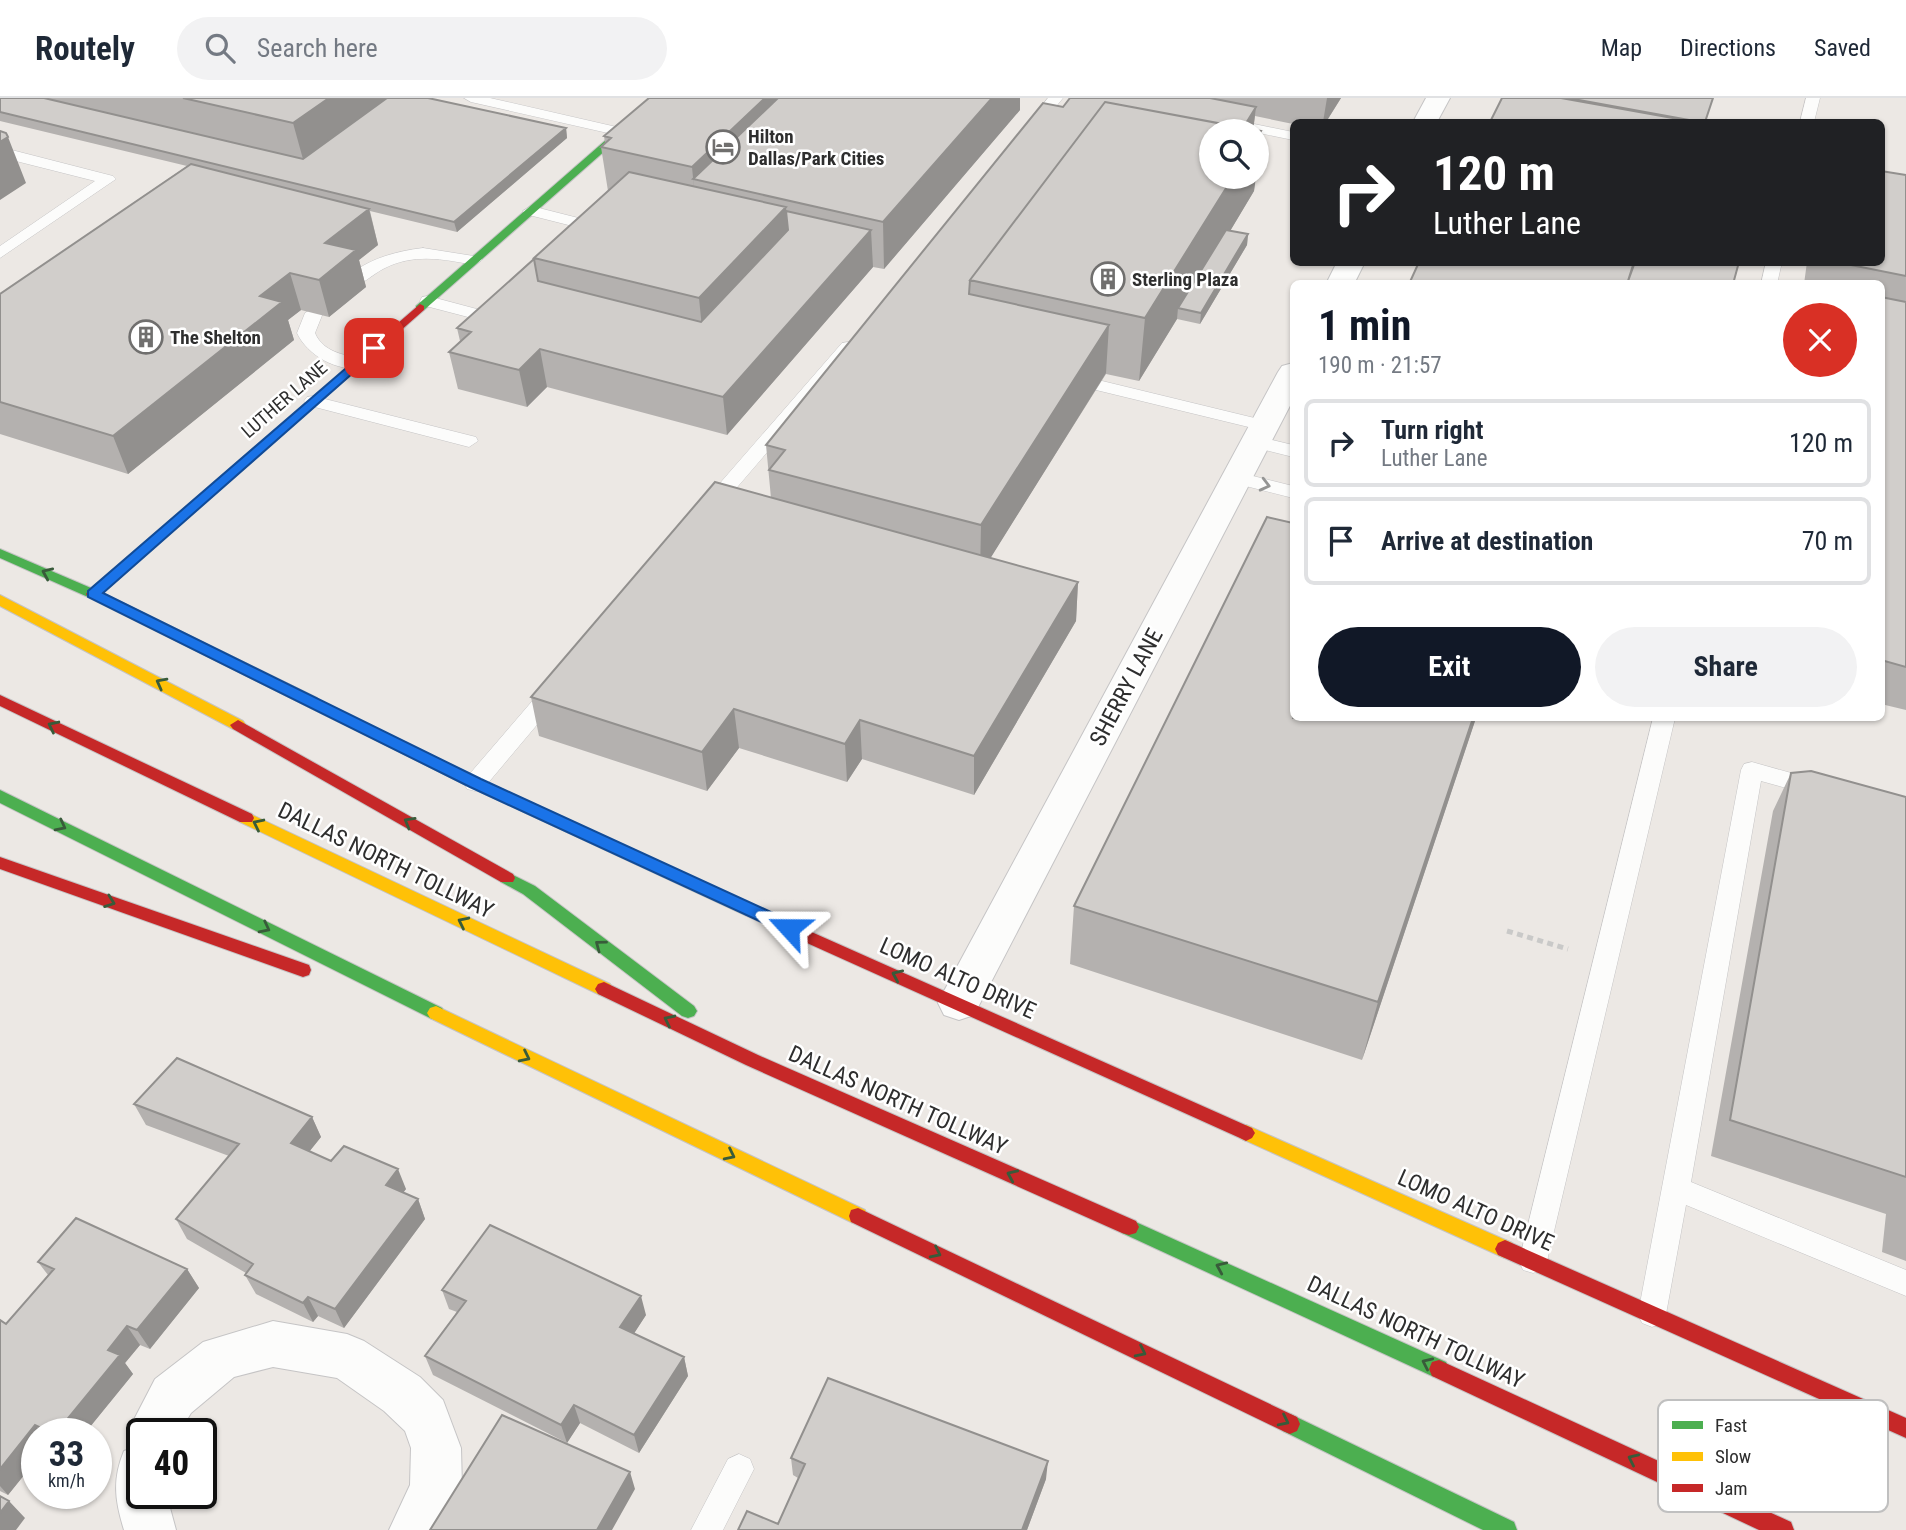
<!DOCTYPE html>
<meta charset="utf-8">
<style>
body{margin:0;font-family:"Roboto Condensed",sans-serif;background:#f2f2f3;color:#1f2937;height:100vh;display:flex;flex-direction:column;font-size:26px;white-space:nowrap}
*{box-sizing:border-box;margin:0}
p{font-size:23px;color:#747a83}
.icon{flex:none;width:38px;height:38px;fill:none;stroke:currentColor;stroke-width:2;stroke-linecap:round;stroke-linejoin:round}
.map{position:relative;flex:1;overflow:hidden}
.side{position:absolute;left:1290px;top:182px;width:595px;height:441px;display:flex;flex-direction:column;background:#fff;border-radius:10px;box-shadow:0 2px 5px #0004}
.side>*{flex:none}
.hud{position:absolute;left:1290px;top:21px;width:595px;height:147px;border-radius:10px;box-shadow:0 2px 5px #0004;background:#202124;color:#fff;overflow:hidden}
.controls{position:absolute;left:1199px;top:21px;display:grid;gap:14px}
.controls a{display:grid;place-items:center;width:70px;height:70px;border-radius:50%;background:#fff;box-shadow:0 2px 5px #0004;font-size:35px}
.speed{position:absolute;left:21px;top:1320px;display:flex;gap:14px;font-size:35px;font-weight:700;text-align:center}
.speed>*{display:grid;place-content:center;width:91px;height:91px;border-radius:50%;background:#fff;box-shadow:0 2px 5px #0004;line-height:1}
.speed small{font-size:18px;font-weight:400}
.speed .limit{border:4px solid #111;border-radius:10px;background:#fff;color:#111}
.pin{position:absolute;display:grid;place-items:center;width:60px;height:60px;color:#fff;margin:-30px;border-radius:14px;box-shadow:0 4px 10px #0006}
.me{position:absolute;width:77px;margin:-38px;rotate:294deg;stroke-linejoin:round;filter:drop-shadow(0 0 5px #0008)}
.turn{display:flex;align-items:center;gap:24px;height:147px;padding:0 28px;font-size:32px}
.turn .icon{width:91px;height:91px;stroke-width:2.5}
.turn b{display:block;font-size:49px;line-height:60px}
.round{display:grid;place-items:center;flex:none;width:74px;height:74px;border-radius:37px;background:#f2f2f3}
.overview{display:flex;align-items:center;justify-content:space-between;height:119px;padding:0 28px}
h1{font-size:42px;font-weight:700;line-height:52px;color:#111827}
.button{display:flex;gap:14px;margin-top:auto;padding:14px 28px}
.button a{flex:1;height:80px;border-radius:42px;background:#111827;color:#fff;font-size:28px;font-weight:700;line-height:80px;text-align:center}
.button a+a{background:#f2f2f3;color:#1f2937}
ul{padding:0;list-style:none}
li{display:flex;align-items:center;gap:21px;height:88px;margin:0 14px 10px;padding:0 14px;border:4px solid #e0e1e3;border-radius:10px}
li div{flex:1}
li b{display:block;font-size:26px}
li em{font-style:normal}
header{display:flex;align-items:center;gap:42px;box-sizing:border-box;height:98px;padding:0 35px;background:#fff;border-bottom:2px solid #e0e1e3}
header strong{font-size:33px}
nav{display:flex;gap:38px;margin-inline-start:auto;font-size:24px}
.search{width:490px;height:63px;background:#f2f2f3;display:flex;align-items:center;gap:18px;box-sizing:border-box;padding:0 24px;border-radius:38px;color:#747a83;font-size:26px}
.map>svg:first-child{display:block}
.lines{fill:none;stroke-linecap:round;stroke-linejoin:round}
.lane-casing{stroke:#c5c4c5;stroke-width:1}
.street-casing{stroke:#c5c4c5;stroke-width:2}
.fast-casing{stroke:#c5c4c5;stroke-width:2}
.slow-casing{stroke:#c5c4c5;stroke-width:2}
.jam-casing{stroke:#c5c4c5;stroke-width:2}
.path{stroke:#c9c9c8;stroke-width:5;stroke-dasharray:6 4.5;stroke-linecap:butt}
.lane{fill:#fcfcfb;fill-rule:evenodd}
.street{fill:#fcfcfb;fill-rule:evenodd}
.fast{fill:#4caf50;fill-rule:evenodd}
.slow{fill:#ffc107;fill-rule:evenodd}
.jam{fill:#c62828;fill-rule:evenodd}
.wall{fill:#b4b1af}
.shaded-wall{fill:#92908e}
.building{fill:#d1cecb;stroke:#92908e;stroke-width:2}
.oneway{stroke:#959594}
.oneway2{stroke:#385b3a}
.route{fill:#1a73e8;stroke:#114b97;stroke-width:2}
.labels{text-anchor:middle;stroke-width:5;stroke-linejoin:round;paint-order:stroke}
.far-poi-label{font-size:19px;font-weight:bold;fill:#2e2e2e;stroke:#fff;text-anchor:start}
.far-street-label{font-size:19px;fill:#2e2e2e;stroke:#fff}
.street-label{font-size:23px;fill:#2e2e2e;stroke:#fff}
.key{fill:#fff;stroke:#c0c0c0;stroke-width:2}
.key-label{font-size:19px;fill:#2e2e2e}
</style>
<header>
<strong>Routely</strong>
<div class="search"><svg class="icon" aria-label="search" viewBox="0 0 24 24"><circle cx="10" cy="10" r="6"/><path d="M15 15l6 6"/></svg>Search here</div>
<nav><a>Map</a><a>Directions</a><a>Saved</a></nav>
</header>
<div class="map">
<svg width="1906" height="1432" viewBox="0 0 1906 1432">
<rect width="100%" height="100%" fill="#ece8e4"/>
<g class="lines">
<defs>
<path id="lane" d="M464 0H490L621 30 628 34 621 38 471 4Z
M1048 0H1063L1036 33H1026L1024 30Z
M1806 0H1820L1814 24H1800Z
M1225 20 1293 34V42L1220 27 1218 24Z
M0 49 113 78 116 81 0 160V148L95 83 0 59Z
M531 108 610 128 612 131 604 136 525 116 523 113Z
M423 150 480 159 482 162 474 167C443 161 413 155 383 171 372 177 362 187 350 190L342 185C360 163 395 153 423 150Z
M1766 164H1782L1777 186H1761Z
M428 198 488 214 499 207 508 212 497 224 491 225 422 207 420 203 422 199Z
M314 210 323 215 315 235C323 254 344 257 362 261L365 265 362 269C338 275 307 257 297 235L305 215Z
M848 244 854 245 857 249 854 253 715 415H701L698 411 701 407 842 245Z
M1098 282 1271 324 1274 328 1265 333 1092 291 1089 287 1092 283Z
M313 298 476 339 478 343 469 349 307 307 304 303 307 299Z
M1256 338 1293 347V359L1249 348 1247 344Z
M1237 374 1293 388V400L1230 384 1228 380 1230 376Z
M554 585 562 587 565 592 562 597 483 691 475 693 467 691 464 685 467 679 546 587Z
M1653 620H1675L1547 1163 1543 1172 1533 1175 1523 1172 1519 1163Z
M1752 664 1823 684 1826 690 1823 696 1815 698 1761 683 1691 1084 1906 1172V1198L1686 1107 1666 1216 1662 1225 1652 1229 1642 1225 1638 1216 1741 672 1744 666Z
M739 1356 750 1361 754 1371 723 1432H691L728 1361Z"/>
<path id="street" d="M1426 0H1450L1437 24H1413Z
M1337 164H1365L1354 186H1326Z
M1293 265V302L974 917 959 922 944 917 938 905 944 893 1278 274 1282 268Z
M273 1223 347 1236 364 1243 420 1279 443 1302 461 1350 462 1390 442 1432H389L410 1387 411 1350 405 1333 384 1313 337 1280 273 1269 234 1279 191 1315 179 1335H142V1395H166L176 1432H124C115 1403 112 1382 124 1353L133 1350 127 1335 155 1281 203 1244Z"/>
<path id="fast" d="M654 0H665L424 212H416V208Z
M0 451 98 493 317 600 319 604 317 608H307L88 499 0 460Z
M0 692 442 910 445 915 442 920 436 922 430 920 0 705Z
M507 774 535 788 694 908 697 913 694 918 688 920 682 918 523 796 501 784 499 780 501 776Z
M1129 1121 1446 1264 1449 1271 1446 1278 1439 1280 1432 1278 1122 1135 1119 1129 1122 1123Z
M1290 1316 1514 1424 1517 1432H1483L1283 1333 1280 1326 1283 1319Z"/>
<path id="slow" d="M0 497 243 623 246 627 238 632 233 631 0 508Z
M312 599 480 681 757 809 759 813 757 817H745L470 689 307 608 305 604Z
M246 714 610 886 613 891 610 896 604 898 598 896 240 724 238 720Z
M436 908 865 1112 867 1118 865 1124 858 1126 851 1124 430 920 427 915 430 910Z
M1246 1027 1512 1145 1515 1151 1512 1157 1505 1160 1498 1157 1240 1040 1237 1035 1240 1030Z"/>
<path id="jam" d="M420 206 424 208V212L98 499H88L86 496 88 493Z
M0 597 252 716 254 720 252 724H240L0 608Z
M238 622 513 776 515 780 513 784H501L233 631 230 627Z
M0 759 309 867 311 872 309 877 303 879 0 771Z
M751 807 1252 1030 1255 1035 1252 1040 1246 1043 1240 1040 745 817 743 813 745 809Z
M604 884 758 957 1136 1123 1139 1129 1136 1135 1129 1137 1122 1135 746 967 598 896 595 891 598 886Z
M858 1110 1297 1319 1300 1326 1297 1333 1290 1336 1283 1333 851 1124 849 1118 851 1112Z
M1505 1142 1906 1320V1340L1498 1157 1495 1151 1498 1145Z
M1439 1262 1791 1424 1794 1432H1759L1432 1278 1429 1271 1432 1264Z"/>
</defs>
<use href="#lane" class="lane-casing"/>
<use href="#street" class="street-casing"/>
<use href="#fast" class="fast-casing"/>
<use href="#slow" class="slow-casing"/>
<use href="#jam" class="jam-casing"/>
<path class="path" d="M1507 833 1568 851"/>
<use href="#lane" class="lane"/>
<use href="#street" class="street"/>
<use href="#fast" class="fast"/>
<use href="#slow" class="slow"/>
<use href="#jam" class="jam"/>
</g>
<path class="wall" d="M0 0H428L566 30 567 40 457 134 370 113 378 147 359 162 366 189 329 219 301 212 288 222 294 242 128 376 0 336V196L187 68 0 23Z
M1070 0H1341L1326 24H1293V26L1255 18 1253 32 1256 71 1254 93 1230 133 1248 136 1247 147 1200 226 1177 221 1139 283 1106 276 990 460 1078 484 1076 523 974 697 862 661 847 684 739 650 707 693 539 638 531 599 771 400 766 347Z
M1020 12 884 171 873 169 727 337 547 289 527 309 458 291 449 254 460 243 457 230 608 93 601 49 605 45 604 38Z
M1906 77V612L1881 606V186H1804L1807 164H1881Z
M1476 620 1362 962 1070 866 1074 808Z
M1791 675 1906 699V1163L1882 1154 1886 1116 1711 1058 1773 713Z
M134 1006 312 1019 321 1039 309 1054 331 1063 406 1091 403 1095 418 1101 425 1121 344 1230 318 1218 313 1224 256 1196 245 1177 246 1175 187 1141 176 1121 229 1058 146 1027Z
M38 1164 187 1171 199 1190 150 1251 140 1247 125 1265 133 1276 85 1335H37V1361L8 1397 0 1393V1222L6 1226 48 1177Z
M442 1192 646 1217 634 1235 684 1259 688 1278 639 1355 580 1325 567 1345 433 1277 425 1258 457 1214 449 1211Z
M791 1360 1046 1381 1027 1432H738L778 1426 798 1380 793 1377Z"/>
<path class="shaded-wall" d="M329 0H401L306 72 293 25Z
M765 0H828L693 81 696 111 692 69Z
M992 0H1020V12L884 171 883 124Z
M1327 0H1341L1326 24H1323Z
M1256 9 1253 33H1240Z
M566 30 567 40 457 134 454 124Z
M1261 33 1256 71V41Z
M8 39 26 85 0 102V44Z
M1231 79H1256L1254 93 1183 212 1178 210 1177 221 1139 283 1145 220Z
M786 109 790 169 705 261 699 200Z
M369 111 378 147 359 162 366 189 329 219 319 182 325 145Z
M871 132 873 169 727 337 723 299Z
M1248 136 1247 147 1200 226 1201 215Z
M290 175 301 212 288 222 294 242 128 376 113 338 260 198Z
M1109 227 1106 275 980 477 981 427Z
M540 251 547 289 527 309 519 272Z
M1078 484 1076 523 974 697V658Z
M734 611 739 650 707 693 702 654Z
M1473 620H1476L1362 962 1378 904Z
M860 622 862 661 847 684 845 646Z
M312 1019 321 1039 300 1065 291 1045Z
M398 1071 406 1091 394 1106 386 1087Z
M418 1101 425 1121 344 1230 335 1211Z
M187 1171 199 1190 150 1251 137 1232Z
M641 1198 646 1217 626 1248 620 1229Z
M308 1199 318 1218 313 1224 303 1205Z
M127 1228 140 1247 125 1265 133 1276 85 1335H56L108 1252Z
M684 1259 688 1278 639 1355 634 1337Z
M574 1307 580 1325 567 1345 561 1327Z
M35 1327 42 1335H37V1361L8 1397 0 1388V1371Z
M1048 1363 1046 1381 1027 1432H1022Z
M630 1374 635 1391 612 1432H597Z
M9 1403 25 1420 16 1432H0V1415Z"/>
<path class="building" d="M0 0H44L303 61 387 0H428L566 30 454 124 0 14Z
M183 0H329L293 25Z
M649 0H765L692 69 601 49 611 40 604 38Z
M778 0H992L883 124 693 81Z
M1070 0H1210L1256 9 1243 30 1105 4 970 182 969 196 1109 227 981 427 769 372 785 352 766 347 1043 5 1063 9Z
M1502 0H1561L1695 24H1490Z
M1568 0H1713L1705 24H1700Z
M1105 4 1261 33 1256 41V33H1211V79H1233L1145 220 970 182Z
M0 33 6 35 8 39 0 44Z
M191 66 369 111 325 145 356 152 319 182 290 175 260 198 282 204 113 338 0 304V196Z
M1881 73 1906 77V178L1836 164H1881Z
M629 74 786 109 699 200 534 160Z
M786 113 871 132 723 299 540 251 519 272 449 254 471 234 457 230 534 161 538 183 701 224 788 132Z
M1226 132 1248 136 1201 215 1178 210Z
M1419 164H1634L1627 186H1409Z
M1635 164H1739L1733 186H1627Z
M1881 199 1906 204V569L1881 562Z
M715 384 1078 484 974 658 860 622 845 646 734 611 702 654 531 599Z
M1267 419 1293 425V620H1473L1378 904 1074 808Z
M1811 673 1906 699V1079L1730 1022 1791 675Z
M177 960 312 1019 291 1045 331 1063 344 1048 398 1071 386 1087 418 1101 335 1211 308 1199 303 1205 245 1177 253 1166 176 1121 239 1046 134 1006Z
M76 1120 187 1171 137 1232 127 1228 108 1252 120 1257 56 1335H51L35 1327 0 1371V1222L6 1226 54 1171 38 1164Z
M490 1127 641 1198 620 1229 684 1259 634 1337 574 1307 561 1327 425 1258 466 1203 442 1192Z
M828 1280 1048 1363 1022 1432H738L747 1413 778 1426 805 1366 791 1360Z
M502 1317 630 1374 597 1432H430Z
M0 1398 9 1403 0 1415Z"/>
<defs><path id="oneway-chevron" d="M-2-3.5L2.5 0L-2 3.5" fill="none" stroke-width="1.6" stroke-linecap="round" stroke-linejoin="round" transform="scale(1.75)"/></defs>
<use class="oneway" href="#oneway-chevron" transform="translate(1265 387) rotate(14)"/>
<g class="oneway2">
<use href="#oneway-chevron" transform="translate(47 475) rotate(-156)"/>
<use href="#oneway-chevron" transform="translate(161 585) rotate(-152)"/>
<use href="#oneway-chevron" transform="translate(53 628) rotate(-154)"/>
<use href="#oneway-chevron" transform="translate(409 724) rotate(-150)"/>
<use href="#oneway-chevron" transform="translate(258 726) rotate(-154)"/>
<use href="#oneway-chevron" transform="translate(61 728) rotate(27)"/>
<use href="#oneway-chevron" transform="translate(110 804) rotate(20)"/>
<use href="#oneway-chevron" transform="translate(463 824) rotate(-154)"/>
<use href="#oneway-chevron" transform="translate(265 830) rotate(27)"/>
<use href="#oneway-chevron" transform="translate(600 847) rotate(-143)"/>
<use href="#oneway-chevron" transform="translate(897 877) rotate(-156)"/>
<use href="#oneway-chevron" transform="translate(669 922) rotate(-154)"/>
<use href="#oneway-chevron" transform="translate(525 959) rotate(26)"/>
<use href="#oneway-chevron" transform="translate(730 1057) rotate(26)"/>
<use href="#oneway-chevron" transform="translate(1012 1077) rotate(-156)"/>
<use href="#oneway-chevron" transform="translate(936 1155) rotate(26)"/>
<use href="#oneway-chevron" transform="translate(1221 1169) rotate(-156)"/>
<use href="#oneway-chevron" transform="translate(1141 1254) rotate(26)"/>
<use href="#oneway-chevron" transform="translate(1427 1265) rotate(-155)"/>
<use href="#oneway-chevron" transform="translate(1284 1323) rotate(26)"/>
<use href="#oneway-chevron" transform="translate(1633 1361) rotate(-155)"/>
</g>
<path class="route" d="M374 246 379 247V252L103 495 481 681 795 825 798 830 795 834H783L470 689 88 499V493Z"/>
<defs>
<symbol id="hotel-ring" viewBox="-11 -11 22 22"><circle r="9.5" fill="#fff" stroke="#706f6e" stroke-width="1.5"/><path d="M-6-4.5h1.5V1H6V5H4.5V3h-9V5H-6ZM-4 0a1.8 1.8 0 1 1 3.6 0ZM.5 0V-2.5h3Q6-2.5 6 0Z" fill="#706f6e"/></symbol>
<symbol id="building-ring" viewBox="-11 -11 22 22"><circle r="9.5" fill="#fff" stroke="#706f6e" stroke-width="1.5"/><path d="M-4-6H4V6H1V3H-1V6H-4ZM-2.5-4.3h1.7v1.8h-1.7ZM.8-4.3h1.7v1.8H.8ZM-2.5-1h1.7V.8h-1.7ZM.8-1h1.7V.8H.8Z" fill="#706f6e"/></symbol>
</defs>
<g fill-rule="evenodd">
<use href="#hotel-ring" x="704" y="30" width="38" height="38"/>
<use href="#building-ring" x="1089" y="162" width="38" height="38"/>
<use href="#building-ring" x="127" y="220" width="38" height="38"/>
</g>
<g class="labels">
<g class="far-poi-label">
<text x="748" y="45">Hilton<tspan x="748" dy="22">Dallas/Park Cities</tspan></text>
<text x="1132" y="188">Sterling Plaza</text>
<text x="170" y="246">The Shelton</text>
</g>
<g class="far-street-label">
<text transform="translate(284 301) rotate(-41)" y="7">LUTHER LANE</text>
</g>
<g class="street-label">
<text transform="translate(1126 589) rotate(-62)" y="8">SHERRY LANE</text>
<text transform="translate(386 762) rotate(26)" y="8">DALLAS NORTH TOLLWAY</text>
<text transform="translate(958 880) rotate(24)" y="8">LOMO ALTO DRIVE</text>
<text transform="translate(898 1002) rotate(24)" y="8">DALLAS NORTH TOLLWAY</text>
<text transform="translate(1476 1112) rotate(24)" y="8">LOMO ALTO DRIVE</text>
<text transform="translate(1416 1234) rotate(25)" y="8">DALLAS NORTH TOLLWAY</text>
</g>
</g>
<rect x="1658" y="1302" width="230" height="112" rx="10" class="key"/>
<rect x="1672" y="1323" width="31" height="8" fill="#4caf50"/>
<rect x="1672" y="1354" width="31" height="9" fill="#ffc107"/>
<rect x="1672" y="1386" width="31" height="8" fill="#c62828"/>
<g class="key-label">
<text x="1715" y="1334">Fast</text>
<text x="1715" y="1365">Slow</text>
<text x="1715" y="1397">Jam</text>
</g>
</svg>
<div class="controls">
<a><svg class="icon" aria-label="search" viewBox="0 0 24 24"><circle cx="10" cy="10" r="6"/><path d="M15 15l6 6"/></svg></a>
</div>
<div class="speed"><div>33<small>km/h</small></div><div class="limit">40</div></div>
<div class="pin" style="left:374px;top:250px;background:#d93025"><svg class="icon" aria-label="arrive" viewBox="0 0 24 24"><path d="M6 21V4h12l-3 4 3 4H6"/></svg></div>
<svg class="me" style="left:789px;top:830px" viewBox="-20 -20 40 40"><path d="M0-17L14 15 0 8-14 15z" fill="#1a73e8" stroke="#fff" stroke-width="4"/></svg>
<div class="hud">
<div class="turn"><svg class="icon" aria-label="right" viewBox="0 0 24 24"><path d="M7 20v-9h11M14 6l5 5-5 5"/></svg><div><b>120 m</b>Luther Lane</div></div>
</div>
<section class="side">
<div class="overview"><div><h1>1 min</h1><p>190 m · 21:57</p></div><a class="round" style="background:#d93025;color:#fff"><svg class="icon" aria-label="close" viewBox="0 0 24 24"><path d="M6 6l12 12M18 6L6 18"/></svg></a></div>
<ul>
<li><svg class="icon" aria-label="right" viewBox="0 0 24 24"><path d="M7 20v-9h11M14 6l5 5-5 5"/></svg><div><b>Turn right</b><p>Luther Lane</p></div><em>120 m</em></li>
<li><svg class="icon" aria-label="arrive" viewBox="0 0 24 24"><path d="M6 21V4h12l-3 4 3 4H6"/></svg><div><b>Arrive at destination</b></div><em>70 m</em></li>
</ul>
<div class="button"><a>Exit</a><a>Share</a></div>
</section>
</div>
